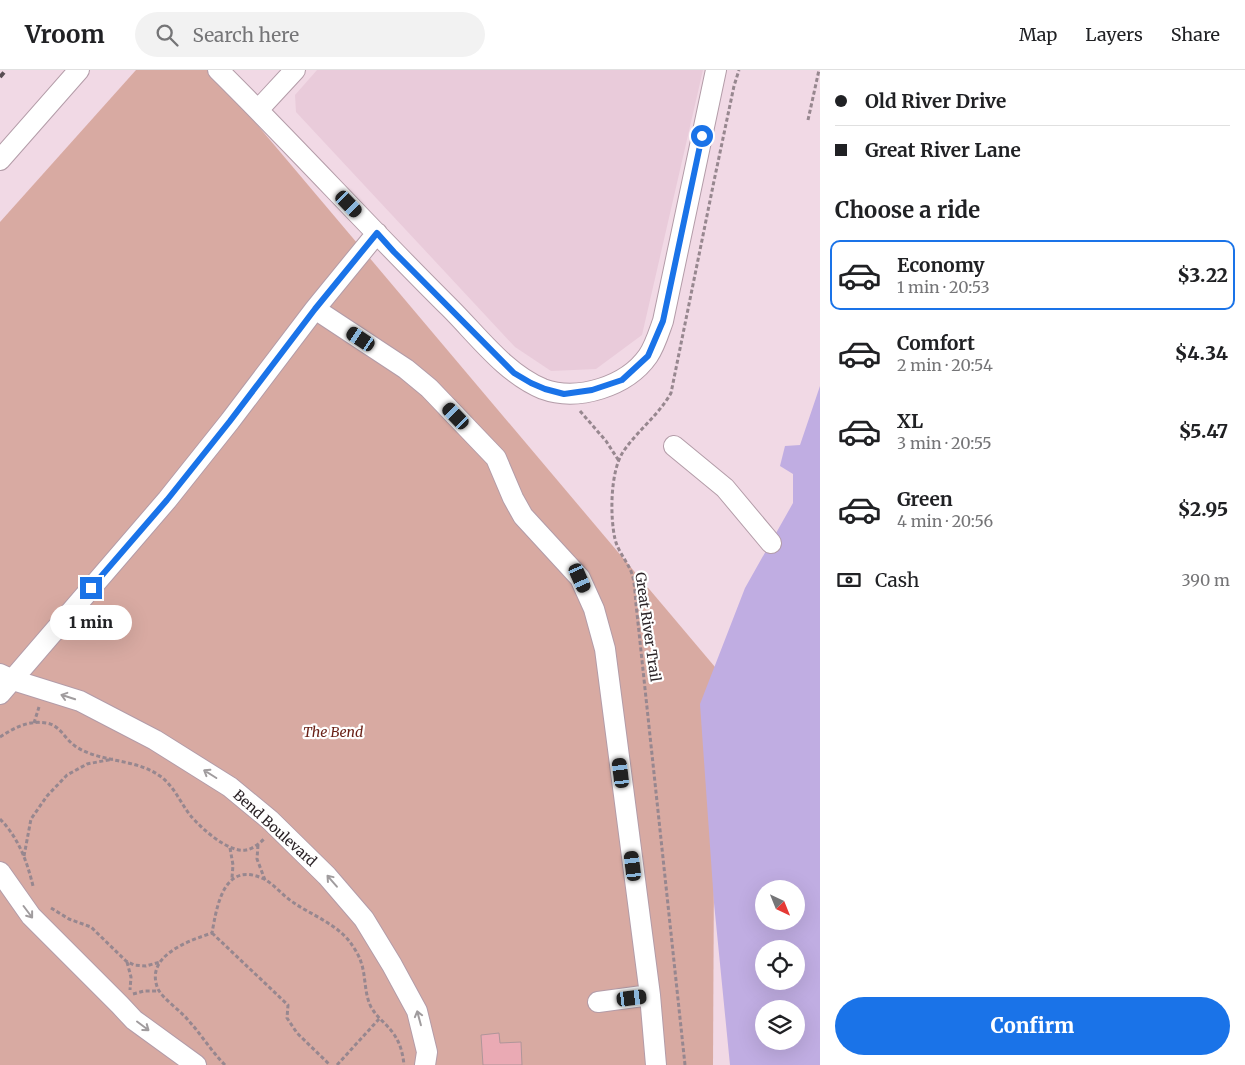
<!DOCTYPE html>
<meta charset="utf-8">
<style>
:root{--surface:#fff;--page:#f2f2f2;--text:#202124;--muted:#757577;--line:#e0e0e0;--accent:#1a73e8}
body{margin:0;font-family:Merriweather,serif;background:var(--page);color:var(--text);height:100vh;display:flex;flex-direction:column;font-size:19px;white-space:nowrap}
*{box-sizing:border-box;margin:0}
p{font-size:16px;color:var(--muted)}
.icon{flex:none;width:28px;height:28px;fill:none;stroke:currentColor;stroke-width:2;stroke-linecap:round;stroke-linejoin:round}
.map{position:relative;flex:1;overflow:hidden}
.details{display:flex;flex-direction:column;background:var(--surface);width:425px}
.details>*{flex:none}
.top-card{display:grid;align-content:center;height:110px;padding:0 15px;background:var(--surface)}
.needle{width:32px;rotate:137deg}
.tools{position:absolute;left:755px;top:810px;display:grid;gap:10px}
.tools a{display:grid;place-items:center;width:50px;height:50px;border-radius:50%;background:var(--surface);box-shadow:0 5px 20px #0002;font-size:25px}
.end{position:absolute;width:22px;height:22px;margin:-11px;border:6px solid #1a73e8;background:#fff;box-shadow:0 0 0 2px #fff}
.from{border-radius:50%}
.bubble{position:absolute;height:35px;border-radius:18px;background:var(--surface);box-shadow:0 5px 20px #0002;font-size:16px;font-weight:800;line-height:35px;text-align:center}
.car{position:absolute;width:15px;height:30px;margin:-15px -8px;border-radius:6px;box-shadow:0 0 4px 1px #0007;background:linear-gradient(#222 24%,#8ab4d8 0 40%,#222 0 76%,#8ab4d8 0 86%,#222 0)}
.top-card b{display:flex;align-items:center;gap:18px;height:48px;font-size:19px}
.top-card b+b{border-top:1px solid var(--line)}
.top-card i{width:12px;height:12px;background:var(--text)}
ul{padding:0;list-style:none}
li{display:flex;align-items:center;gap:15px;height:70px;margin:0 10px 8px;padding:0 5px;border:2px solid transparent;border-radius:10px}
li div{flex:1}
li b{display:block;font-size:19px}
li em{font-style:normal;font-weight:800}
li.active{border-color:var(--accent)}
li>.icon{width:45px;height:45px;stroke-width:1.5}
h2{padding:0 15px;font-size:22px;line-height:60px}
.pay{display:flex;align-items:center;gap:12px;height:55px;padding:0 15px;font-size:19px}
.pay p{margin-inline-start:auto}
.button{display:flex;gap:10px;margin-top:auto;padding:10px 15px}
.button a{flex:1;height:58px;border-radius:30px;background:var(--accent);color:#fff;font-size:20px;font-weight:800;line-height:58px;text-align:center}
header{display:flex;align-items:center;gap:30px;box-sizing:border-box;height:70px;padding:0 25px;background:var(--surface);border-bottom:1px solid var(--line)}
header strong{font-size:24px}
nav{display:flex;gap:28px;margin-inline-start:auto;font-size:18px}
.search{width:350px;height:45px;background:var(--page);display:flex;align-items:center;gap:12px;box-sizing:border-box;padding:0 18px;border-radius:28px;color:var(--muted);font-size:19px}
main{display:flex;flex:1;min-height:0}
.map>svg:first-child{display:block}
</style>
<header>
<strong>Vroom</strong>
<div class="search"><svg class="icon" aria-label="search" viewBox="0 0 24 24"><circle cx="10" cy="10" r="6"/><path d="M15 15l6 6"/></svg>Search here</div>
<nav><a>Map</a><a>Layers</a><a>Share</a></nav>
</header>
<main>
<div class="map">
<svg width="820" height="995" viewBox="0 0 820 995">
<rect width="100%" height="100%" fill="#f1d9e5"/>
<!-- built -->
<path fill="#e9cbda" d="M317,0H703L642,265L596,299L551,301L515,277L296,42L295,25Z"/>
<!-- green -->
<path fill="#d8aaa2" d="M136,0H211L715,597L713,995H0V152Z"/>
<!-- water -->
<path fill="#c0ade2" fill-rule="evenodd" d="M820,316V995H730L714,833L700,634L745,518L793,433V404L780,396L785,376L800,375ZM764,819H796V851H764ZM764,879H796V911H764ZM764,939H796V971H764Z"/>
<!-- building -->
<path fill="#eaaab4" stroke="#af9599" d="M499,963L500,973L521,972L522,995H483L481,965Z"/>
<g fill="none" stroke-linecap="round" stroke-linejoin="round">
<!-- minor casing -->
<g stroke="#b39ca8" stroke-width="22">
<path id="minor" d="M218,0C297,78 371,160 450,238C478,266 506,304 543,319C578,332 627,316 648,286C655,276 659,262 663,251L716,0
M258,40L295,0
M0,90L79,0
M315,239L406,299L429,318L496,388L513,428L523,446L580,508L594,539L605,579L650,925L656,995
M674,376L725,418L771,473
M0,604L13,610L80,631L155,670L230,717L270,750L327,806L364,849L392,895L417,941L427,982L425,995
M0,624L167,430L230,351L315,239L377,163
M0,802L31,846L120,935L134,950L196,995
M598,932L650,925"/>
</g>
<!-- path -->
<path stroke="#97878f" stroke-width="3" stroke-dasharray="4 2.5" stroke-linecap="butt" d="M808,50L819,0
M580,341L606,371L619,391
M34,653L39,637
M0,667C14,658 28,650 46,653C60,655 64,668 75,676C100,693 135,688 160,706C174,716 180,732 190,745C201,758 228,783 246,780C253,779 260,773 265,768
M0,749C18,767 27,791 33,816
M258,775L257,789L265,810
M230,778L233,795L232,808
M24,786L31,749L47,726L67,705L87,694L113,689
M51,838L69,849L91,857L126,891L134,895L146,896L160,892
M212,863L288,935L287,948L297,963L330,995
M127,892L131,907L130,920
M133,924L144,921H159
M225,995C211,981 201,964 188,950C181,941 163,929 158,919C144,886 188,871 212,863C217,835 224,790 264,809C275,815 283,826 294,833C312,845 336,854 350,872C354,878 359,885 361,892C366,906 364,923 371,937C378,949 386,953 393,963C400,972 403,984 404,995
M337,995L379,949
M685,995L636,534C635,525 635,513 632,504C628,492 618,482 615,469C610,447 610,402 623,382C637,361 658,346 671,323L714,111L734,16L739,0"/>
<!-- minor -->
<use href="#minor" stroke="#fff" stroke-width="20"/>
<!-- rail -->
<path stroke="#584c52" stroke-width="4" stroke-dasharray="6 6" stroke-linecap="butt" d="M0,7L6,0"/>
</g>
<!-- one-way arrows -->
<defs><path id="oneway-shaft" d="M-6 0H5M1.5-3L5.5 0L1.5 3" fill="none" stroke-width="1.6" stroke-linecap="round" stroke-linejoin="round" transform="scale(1.25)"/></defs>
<g stroke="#a09c9e">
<use href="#oneway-shaft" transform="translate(68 627) rotate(-162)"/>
<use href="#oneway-shaft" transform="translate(210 704) rotate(-148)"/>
<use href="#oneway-shaft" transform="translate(332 811) rotate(-131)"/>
<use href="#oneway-shaft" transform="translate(28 842) rotate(53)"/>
<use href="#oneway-shaft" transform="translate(419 948) rotate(-105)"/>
<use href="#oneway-shaft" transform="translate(143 956) rotate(37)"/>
</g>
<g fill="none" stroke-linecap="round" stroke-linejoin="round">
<!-- route -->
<path stroke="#1a73e8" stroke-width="6" d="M91,518L167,430L230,351L315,239L377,163L394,182L514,303L531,313L545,319L564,324L592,320L622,310L648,286L663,251L702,66"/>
</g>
<g text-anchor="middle" stroke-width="4.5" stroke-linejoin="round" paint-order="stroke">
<!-- street labels -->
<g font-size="14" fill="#2b2327" stroke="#fff">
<text transform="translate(648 557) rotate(82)" y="5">Great River Trail</text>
<text transform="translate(275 758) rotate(42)" y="5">Bend Boulevard</text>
</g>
<!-- park labels -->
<g font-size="14" font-style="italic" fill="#6a2117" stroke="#fff">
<text x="333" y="667">The Bend</text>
</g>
</g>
</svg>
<div class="tools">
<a><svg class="needle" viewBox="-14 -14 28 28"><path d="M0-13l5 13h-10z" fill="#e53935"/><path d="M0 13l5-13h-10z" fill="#757577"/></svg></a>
<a><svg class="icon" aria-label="locate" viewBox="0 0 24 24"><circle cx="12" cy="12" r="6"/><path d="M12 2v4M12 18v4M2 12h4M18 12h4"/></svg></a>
<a><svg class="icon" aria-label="layers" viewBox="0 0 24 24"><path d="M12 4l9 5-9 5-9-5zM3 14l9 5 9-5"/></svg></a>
</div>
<i class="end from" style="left:702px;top:66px"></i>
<i class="end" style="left:91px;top:518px"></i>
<div class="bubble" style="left:50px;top:535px;width:82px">1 min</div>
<i class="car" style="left:349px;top:134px;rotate:136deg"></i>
<i class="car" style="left:361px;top:269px;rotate:304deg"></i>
<i class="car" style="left:456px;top:346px;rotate:316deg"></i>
<i class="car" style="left:580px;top:508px;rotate:156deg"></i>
<i class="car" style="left:621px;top:703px;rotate:353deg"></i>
<i class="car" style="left:633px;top:796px;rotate:353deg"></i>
<i class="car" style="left:632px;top:928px;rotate:83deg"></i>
</div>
<section class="details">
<div class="top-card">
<b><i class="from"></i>Old River Drive</b>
<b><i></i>Great River Lane</b>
</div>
<h2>Choose a ride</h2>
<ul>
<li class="active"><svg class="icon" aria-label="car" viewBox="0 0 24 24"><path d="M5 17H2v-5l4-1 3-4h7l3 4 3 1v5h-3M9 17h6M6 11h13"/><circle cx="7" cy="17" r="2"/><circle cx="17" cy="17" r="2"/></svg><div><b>Economy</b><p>1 min · 20:53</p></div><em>$3.22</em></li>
<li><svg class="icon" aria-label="car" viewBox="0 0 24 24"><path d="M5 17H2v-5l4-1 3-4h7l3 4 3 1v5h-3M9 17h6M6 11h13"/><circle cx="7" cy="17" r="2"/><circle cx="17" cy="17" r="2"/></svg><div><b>Comfort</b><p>2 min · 20:54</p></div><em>$4.34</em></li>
<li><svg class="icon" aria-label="car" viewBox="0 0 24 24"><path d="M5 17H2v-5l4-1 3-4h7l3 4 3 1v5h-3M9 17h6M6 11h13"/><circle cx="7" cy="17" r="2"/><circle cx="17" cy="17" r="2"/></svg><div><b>XL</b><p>3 min · 20:55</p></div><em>$5.47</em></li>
<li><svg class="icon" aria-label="car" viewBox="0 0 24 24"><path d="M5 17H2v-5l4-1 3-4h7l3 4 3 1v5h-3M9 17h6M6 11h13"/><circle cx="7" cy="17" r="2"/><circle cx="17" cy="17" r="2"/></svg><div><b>Green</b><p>4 min · 20:56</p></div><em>$2.95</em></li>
</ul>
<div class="pay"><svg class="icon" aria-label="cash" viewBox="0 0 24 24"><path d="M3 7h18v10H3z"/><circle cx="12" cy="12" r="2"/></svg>Cash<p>390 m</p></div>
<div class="button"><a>Confirm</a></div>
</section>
</main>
